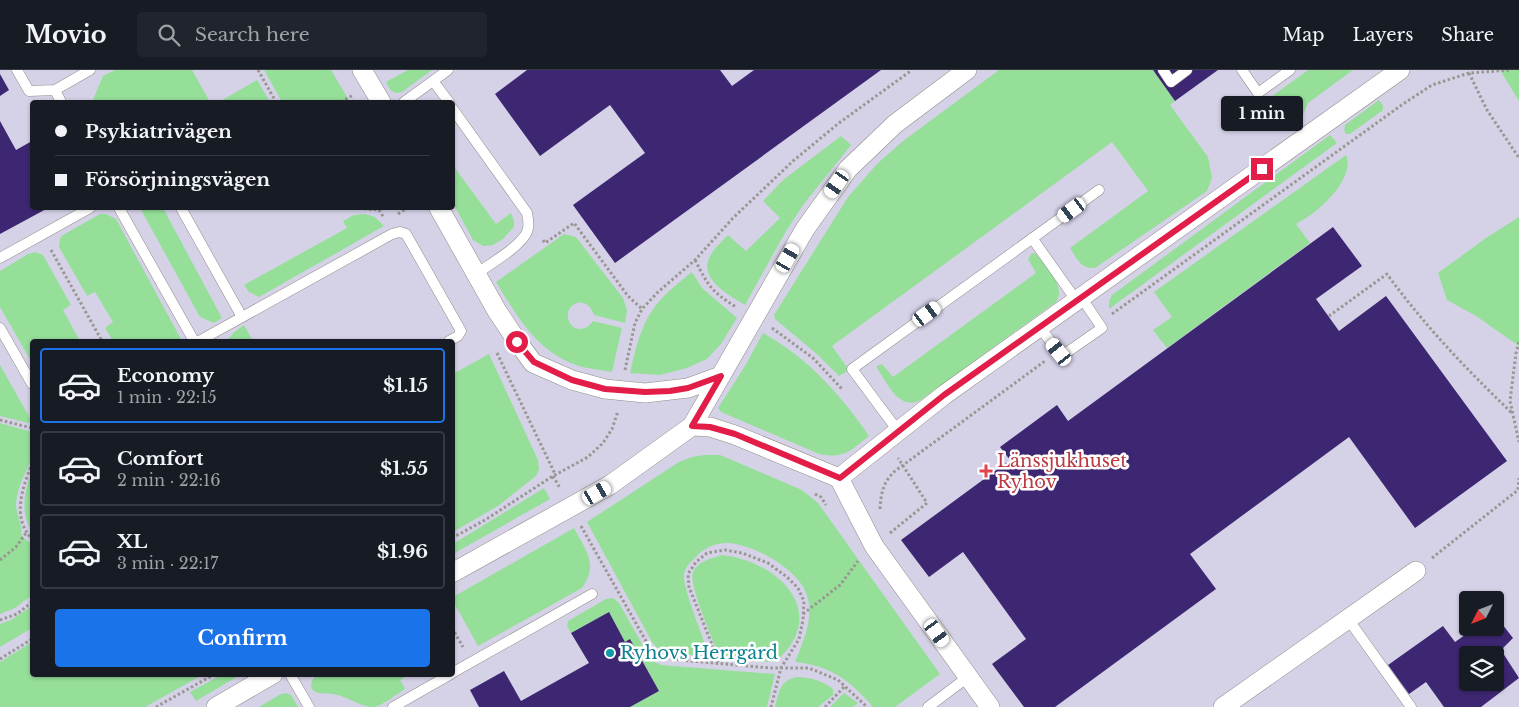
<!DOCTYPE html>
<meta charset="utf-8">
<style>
:root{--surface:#171b24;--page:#20242c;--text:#f1f3f6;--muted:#9ea1a6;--line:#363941;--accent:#1a73e8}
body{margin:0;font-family:"Libre Baskerville",serif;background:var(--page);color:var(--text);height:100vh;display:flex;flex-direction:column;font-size:19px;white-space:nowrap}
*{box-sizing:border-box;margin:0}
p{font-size:16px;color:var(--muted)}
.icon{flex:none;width:28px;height:28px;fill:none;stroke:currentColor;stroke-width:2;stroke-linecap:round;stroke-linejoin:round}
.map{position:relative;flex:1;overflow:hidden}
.panel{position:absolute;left:30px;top:269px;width:425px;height:338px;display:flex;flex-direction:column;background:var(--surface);border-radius:5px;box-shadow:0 1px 4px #0004}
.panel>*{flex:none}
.guide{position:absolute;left:30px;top:30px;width:425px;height:110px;border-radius:5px;box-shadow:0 1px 4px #0004;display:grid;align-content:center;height:110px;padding:0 25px;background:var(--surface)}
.needle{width:32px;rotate:228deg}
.fabs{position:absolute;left:1459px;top:521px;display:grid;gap:10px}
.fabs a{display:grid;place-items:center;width:45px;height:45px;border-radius:5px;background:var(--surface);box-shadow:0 1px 4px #0004;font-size:25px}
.end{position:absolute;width:22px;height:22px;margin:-11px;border:6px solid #e11d48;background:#fff;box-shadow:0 0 0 2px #fff}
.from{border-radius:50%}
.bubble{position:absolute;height:35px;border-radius:5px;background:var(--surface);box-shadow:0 1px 4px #0004;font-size:16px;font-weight:800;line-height:35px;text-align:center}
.car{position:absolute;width:15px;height:30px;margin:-15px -8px;border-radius:6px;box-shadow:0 0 4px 1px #0007;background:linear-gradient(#fff 24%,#345 0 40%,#fff 0 76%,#345 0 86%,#fff 0)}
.guide b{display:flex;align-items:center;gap:18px;height:48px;font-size:19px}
.guide b+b{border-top:1px solid var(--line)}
.guide i{width:12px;height:12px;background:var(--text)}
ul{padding:9px 0 0;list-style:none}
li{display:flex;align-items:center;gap:15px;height:75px;margin:0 10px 8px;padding:0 15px;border:2px solid var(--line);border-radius:5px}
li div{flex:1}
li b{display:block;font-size:19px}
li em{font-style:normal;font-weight:800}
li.on{border-color:var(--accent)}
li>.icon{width:45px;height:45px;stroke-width:1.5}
.cta{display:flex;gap:10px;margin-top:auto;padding:10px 25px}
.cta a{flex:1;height:58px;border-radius:5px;background:var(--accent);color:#fff;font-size:20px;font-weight:800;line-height:58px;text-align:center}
header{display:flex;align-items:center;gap:30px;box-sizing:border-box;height:70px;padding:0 25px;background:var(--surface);border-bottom:1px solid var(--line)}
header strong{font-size:24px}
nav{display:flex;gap:28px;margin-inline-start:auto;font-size:18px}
.search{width:350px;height:45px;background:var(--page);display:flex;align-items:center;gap:12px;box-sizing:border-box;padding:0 18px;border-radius:5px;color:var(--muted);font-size:19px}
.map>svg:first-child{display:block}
</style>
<header>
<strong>Movio</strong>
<div class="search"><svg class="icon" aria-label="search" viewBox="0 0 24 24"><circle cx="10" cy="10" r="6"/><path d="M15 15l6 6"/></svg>Search here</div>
<nav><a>Map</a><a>Layers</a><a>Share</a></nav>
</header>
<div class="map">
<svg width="1519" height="637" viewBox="0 0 1519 637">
<rect width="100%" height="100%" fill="#e5ded8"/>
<!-- medical -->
<path fill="#d5d2e8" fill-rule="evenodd" d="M0,0H1519V637H0ZM32,32H452V138H32ZM32,271H452V604H32ZM1468,530H1495V558H1468ZM1468,585H1495V612H1468Z"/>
<!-- green -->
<path fill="#95df99" d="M115,0H192L210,32H92L103,6Z
M264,0H331L350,32H282Z
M408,0H432L402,22L397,23L391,21L386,12Z
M999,0H1153L1175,31L1170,35L1208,87L1212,108L1207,121L1095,198C1081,199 1077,189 1070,178L1148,121L1112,72L832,276L849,300L839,306L818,285L775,249L774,245L848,127L878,93L903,71Z
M1308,0H1353L1308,33L1302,47L1293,56L1280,60L1260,53L1263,33Z
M1500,0H1519V31Z
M257,10L270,32H219Z
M1379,30L1383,36V40L1350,64H1346L1344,60L1345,55Z
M1330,65L1337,73L1109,239V231L1112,225Z
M841,66L851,75L803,135L785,163L745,235C727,224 695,207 712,183C716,176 723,171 728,165L746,181L780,148L763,131L783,110Z
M1346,85C1354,105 1330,129 1316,141C1310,146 1302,150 1296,154L1310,173L1167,278L1153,260L1172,247L1154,222Z
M452,94L496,154L511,143L514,151V157L503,169L493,175L483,176L473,170L453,133Z
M140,138H163L222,248L214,253L200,247Z
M100,144H106L116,149L182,271H113L105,258L113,252L95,222L87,226L59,177L60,168L63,165Z
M365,144L375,147L384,156L259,227L249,222L244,215L347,158L343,151L354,145Z
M1519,147V276L1476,246L1447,230L1438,203L1486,168Z
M564,164L576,167L623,228L627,240L625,253L594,245C586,221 560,236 570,253C572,256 575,259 579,259C585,259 590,256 593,251L622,258L612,302C602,300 591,299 582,297C538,284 518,248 496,212Z
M35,182L43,185L71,235L63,240L80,271H32V293L0,237V201L28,184Z
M1032,183L1036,184C1045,196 1067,217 1056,232L922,329C900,343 887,313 877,298V296L882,294L893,307L1036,203L1028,189Z
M692,202L702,218L737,248L721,274L707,289L687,298L660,305L630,303C642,250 649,235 692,202Z
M244,255L253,271H227L233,263Z
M763,263C807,287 841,325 869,366C850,381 844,389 819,384L721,342L718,338L745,296Z
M489,284L538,390L539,399L536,406L498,436L453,462V304Z
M0,295L30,348L31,352L28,353L0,346Z
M0,353L32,362C32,369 34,379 32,386C27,402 17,416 16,434C16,444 23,455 21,464L27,471L32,474V525L15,538L0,544Z
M704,385H720L767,405L802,420L818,433L940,604L895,637H873C850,610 831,596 795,592C803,572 813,551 808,529C803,501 754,474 727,473C714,473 702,479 694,489C689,493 685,498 684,505C683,517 699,557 704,571L703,580L698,584L692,585L663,584L652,572L587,452L679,392L692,387Z
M32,402V461C20,445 24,419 32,402Z
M544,418L550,429L453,484V474Z
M574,458C586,481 599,494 582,518L478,576L453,531V527Z
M722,485C779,491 832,544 775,592L721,590C715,573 688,516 693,502C698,491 712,488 722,485Z
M613,528L619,533L651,590L661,595L775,604L767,637H630L659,621L630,569L625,572L609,542L571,563L567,556L568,551L606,529Z
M32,536V558L0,577V554L11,550Z
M32,572V604H204L145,637H0V592Z
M223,604H242L196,631L190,622Z
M319,604H411L400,610L405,619C397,624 383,635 375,637C361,637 351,629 338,625C331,623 326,624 319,623C306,621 311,608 319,604Z
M797,607C810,607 823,611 833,619V625L818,637H775C779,622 780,610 797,607Z
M286,623L291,625L298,637H259L281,624Z
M844,623L858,633L853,637H830Z"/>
<!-- building -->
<path fill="#3d2772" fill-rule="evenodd" d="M527,0H720L732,16L754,0H881L615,193L573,135L645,83L610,35L540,86L495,24Z
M1153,0H1218L1175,31Z
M0,4L9,20L0,26Z
M0,51L16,80L32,71V138H48L0,164Z
M1333,157L1362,196L1316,229L1339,261L1386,226L1507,391L1415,458L1349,367L1190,484L1216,519L1055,637H1024L992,594L1026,569L963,482L929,507L901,470L1010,390L1000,377L1057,335L1068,351Z
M609,542L625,572L630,569L659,621L630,637H479L470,620L504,601L521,631L589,593L571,563Z
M1495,545L1513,568L1501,580L1519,608L1481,637H1444L1426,612L1409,624L1388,595L1443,556L1455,572L1475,558H1495ZM1468,585H1495V612H1468Z"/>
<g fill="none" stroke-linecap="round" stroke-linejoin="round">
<!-- lane casing -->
<g stroke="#918b86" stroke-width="11">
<path id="lane" d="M17,0L29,21L55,20
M1163,0L1171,12L1187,0
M1242,0L1258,23L1290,0
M433,11L449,32
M61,32L55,20L90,0
M404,32L448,0
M452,38L527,143C528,150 530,155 527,162C520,177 490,194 476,204
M119,138L194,271
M181,138L242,247
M1032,168L1076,230
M0,188L90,138
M1039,257L1061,284L1066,283L1102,258L1081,227
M0,258L32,314
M199,271L392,164L400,162L406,164L461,261L458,266L449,271
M898,361L852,299L1099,120
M1348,549L1411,637
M452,603L592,524
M290,604L309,637
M393,637L451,604
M928,637L968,607"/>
</g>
<!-- street casing -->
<g stroke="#918b86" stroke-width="20">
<path id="street" d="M362,0L381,32
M439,138L497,241L517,271L533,293L572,310L605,319L645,323L688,318L721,306
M692,356L710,357L735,365L839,408L944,325L1400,0
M839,408L874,476L990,637
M452,503L610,415L692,356L805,159L848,99L895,54L967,0
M216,637L273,604
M1223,637L1416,501"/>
</g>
<!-- path -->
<path stroke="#9b9691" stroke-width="3" stroke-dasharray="2.5 2.5" stroke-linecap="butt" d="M258,0L276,32
M1469,3L1487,40L1519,88
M341,32L353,25
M354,138L379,140L384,148
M398,144L407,138
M543,170L545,173L574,153L628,226L642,239
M51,180L102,271
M695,190C709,217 711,221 736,237
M1112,244L1403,34L1432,15L1469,3L1511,0
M1329,246L1387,204C1424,255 1467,300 1512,343
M772,258L813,288L842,319
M1519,272L1516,283L1510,331L1519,372
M497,283L555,404
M625,300L635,253L642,239L658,222L695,190L733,148L793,91L839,53L912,0
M0,350L32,358
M32,393C23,417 11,447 32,469
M553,406L560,418
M815,424L821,427L826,435
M880,439C881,423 883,412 895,401L1045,291
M581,456L651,580L657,586L680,590L770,598H809L838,610L867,637
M890,463L927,433L898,388
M452,468L485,450L553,406L588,387L603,373L612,359L618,341
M1432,488L1518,420L1519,408
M0,490L16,477L26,463
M803,544L840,515L858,491
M0,550L17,544L32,532
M452,558L463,577
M0,589L32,569
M719,592L689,517L688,504L696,492L707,483L725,480L742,483L768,493L787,507L798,518L804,531L803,550L799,569L781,598L771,637
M156,637L215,604
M825,637L845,616"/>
<!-- lane -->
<use href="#lane" stroke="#fff" stroke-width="10"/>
<!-- street -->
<use href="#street" stroke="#fff" stroke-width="19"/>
</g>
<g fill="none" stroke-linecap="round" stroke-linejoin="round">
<!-- route -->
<path stroke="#e11d48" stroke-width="6" d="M517,272L534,292L572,310L605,319L645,322L670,321L688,318L721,306L692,356L710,357L735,364L840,408L944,325L1262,99"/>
</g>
<!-- markers -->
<path fill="#e0444e" stroke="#fff" stroke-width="2" d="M983.5 393.5h5v5h5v5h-5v5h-5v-5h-5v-5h5z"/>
<circle fill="#0f9aa8" stroke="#fff" stroke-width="2" cx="610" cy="583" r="5"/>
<g text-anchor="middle" stroke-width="5" stroke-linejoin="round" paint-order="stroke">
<!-- health labels -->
<g font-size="18" fill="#be3a42" stroke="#fff" text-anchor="start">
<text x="997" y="397">Länssjukhuset<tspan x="997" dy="21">Ryhov</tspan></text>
</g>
<!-- culture labels -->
<g font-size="18" fill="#0d838f" stroke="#fff" text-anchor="start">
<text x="620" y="589">Ryhovs Herrgård</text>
</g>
</g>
</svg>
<div class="fabs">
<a><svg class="needle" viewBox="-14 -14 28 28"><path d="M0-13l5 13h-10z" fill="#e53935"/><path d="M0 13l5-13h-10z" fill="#9ea1a6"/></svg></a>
<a><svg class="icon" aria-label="layers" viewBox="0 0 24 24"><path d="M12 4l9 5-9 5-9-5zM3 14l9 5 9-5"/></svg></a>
</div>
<i class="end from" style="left:517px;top:272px"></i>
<i class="end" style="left:1262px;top:99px"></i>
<div class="bubble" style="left:1221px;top:26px;width:82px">1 min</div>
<i class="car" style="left:837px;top:114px;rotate:215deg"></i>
<i class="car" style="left:1072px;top:140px;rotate:234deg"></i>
<i class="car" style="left:788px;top:188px;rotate:30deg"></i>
<i class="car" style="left:927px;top:244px;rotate:54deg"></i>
<i class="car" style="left:1059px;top:282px;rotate:321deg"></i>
<i class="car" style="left:597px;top:423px;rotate:60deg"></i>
<i class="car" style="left:937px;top:563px;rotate:144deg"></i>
<div class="guide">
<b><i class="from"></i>Psykiatrivägen</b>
<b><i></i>Försörjningsvägen</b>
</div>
<section class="panel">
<ul>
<li class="on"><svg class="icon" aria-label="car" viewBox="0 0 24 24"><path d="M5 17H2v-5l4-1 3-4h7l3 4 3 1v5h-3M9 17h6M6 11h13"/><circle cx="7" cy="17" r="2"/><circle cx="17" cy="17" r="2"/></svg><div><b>Economy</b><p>1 min · 22:15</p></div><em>$1.15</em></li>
<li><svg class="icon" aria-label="car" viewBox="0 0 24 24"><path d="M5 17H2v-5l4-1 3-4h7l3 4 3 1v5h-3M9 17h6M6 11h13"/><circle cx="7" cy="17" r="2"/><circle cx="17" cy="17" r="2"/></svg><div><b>Comfort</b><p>2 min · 22:16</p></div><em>$1.55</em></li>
<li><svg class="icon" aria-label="car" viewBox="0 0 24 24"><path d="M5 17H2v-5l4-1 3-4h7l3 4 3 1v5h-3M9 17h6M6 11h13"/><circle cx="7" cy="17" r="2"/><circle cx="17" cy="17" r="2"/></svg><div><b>XL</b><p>3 min · 22:17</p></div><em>$1.96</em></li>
</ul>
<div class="cta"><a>Confirm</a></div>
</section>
</div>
